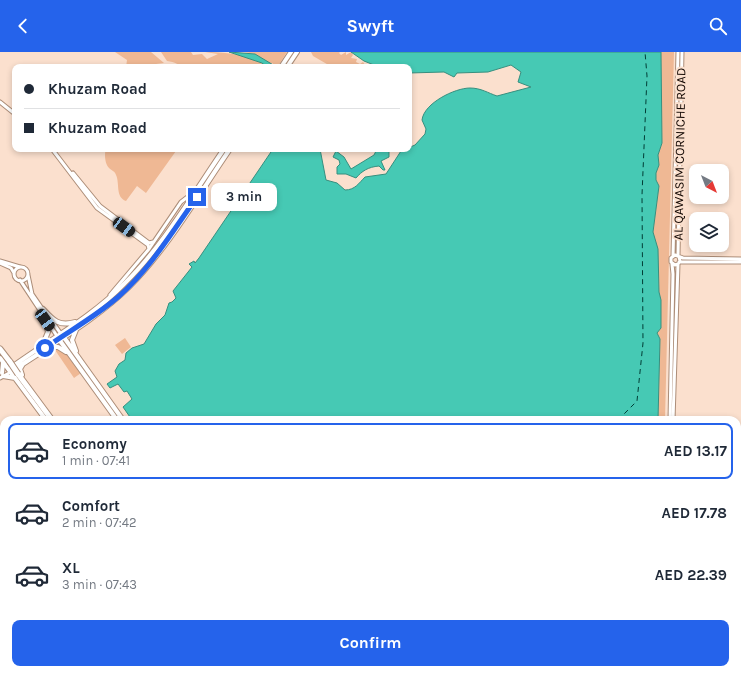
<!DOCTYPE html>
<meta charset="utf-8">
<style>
:root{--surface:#fff;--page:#f2f2f3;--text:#1f2937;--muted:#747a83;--line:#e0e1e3;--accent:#2563eb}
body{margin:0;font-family:Karla,sans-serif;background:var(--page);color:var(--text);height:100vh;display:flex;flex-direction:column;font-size:15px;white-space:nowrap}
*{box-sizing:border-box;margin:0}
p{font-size:13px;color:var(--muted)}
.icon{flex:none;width:22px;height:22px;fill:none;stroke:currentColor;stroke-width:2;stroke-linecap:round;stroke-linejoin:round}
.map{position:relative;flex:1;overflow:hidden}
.sheet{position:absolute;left:0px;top:364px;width:741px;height:258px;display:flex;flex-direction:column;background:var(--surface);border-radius:12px 12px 0 0;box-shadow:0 2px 6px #0003}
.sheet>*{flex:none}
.banner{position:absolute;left:12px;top:12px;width:400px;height:88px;border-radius:8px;box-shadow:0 2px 6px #0003;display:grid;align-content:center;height:88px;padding:0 12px;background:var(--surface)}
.needle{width:26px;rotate:138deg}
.controls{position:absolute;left:689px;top:112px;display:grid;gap:8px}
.controls a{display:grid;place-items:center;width:40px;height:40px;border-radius:8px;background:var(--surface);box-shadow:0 2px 6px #0003;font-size:20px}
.end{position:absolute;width:18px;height:18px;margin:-9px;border:5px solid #2563eb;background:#fff;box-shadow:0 0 0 2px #fff}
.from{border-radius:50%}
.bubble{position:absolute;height:28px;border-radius:8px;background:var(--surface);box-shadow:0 2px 6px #0003;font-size:13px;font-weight:700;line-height:28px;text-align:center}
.car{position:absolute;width:12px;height:24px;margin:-12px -6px;border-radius:5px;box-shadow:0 0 3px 1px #0007;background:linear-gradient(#222 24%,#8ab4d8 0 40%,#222 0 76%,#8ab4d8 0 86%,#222 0)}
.banner b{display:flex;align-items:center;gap:14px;height:38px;font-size:15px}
.banner b+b{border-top:1px solid var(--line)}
.banner i{width:10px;height:10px;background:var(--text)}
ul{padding:7px 0 0;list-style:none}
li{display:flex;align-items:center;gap:12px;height:56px;margin:0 8px 6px;padding:0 4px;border:2px solid transparent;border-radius:8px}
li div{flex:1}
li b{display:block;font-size:15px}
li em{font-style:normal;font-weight:700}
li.on{border-color:var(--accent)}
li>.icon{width:36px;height:36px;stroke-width:1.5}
.primary-button{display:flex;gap:8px;margin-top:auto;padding:8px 12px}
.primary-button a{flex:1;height:46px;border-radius:8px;background:var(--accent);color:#fff;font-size:16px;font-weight:700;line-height:46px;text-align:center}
header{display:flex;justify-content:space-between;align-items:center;height:52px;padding:0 12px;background:var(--accent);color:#fff;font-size:18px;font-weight:700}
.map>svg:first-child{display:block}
</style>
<header><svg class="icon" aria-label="back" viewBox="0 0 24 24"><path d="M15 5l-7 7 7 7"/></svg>Swyft<svg class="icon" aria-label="search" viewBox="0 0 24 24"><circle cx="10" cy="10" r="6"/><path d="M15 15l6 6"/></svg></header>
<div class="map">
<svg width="741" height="622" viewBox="0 0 741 622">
<rect width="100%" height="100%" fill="#fbe0ce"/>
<!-- green -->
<path fill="#efb894" d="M115,0H151L164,11L148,13V15H126L127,8Z
M161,0H191L193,3L202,2L207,7L218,2L205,0C222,0 253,2 267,15H186C179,13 175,10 167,9Z
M244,0H287L278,14H275L272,11L270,12L255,2Z
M308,0H340L339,1L341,3L346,0V3L351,0L353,3L351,6L357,7L356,10L360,12L363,10L365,13L368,12L371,15H332L313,4L311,0Z
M661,0H674L665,368H658L660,287L657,281L661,276V248L659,240L658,207L653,180L659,134L656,128V121L659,113L658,103L662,91Z
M106,97H180L176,99L146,141L137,134L126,149C115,145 120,131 116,123C115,119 112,119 109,116C105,112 104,102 106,97Z
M125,286L131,295L122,302L115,293Z
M58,296L65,300L81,321L74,326L55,298Z"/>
<!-- water -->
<path fill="#46c9b4" stroke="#378f7f" d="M229,0L255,2L275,14L267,15L262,11Z
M351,0H661L662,91L658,103L659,113L656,121V128L659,134L653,180L658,197L659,240L661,248V276L657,281L660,287L658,368H132L123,355L132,347L127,339L124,340L118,332L110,336L107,332L117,325L115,319L119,312L125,308L126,301L132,296L144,292L156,272L165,263L169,251L172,250L176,246L173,239L192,215L189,212L194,209L195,211L199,206L273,97H320L326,128L337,131L345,138C355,138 359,131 365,125L386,122L401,99L415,93L425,82L426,77L422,68C424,51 455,36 470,36C481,36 488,41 497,44L531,35L518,30L521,20L511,13L488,20L457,21L454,25L444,20L409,21V15H379L364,9Z
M377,97H389V105L381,109L385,118H383L379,114C368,115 362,119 356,126L346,122H337V115L340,112L339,108L333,105L336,99L344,105L351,117L374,103Z
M737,483L741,485V543H737Z
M416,618H626L621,622H408Z"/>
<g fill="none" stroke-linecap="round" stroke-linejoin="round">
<!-- ferry -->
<path stroke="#003d35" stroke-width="1" stroke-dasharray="5 4" stroke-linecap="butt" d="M618,368L637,349L643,291L642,143L647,24L645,0"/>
<!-- secondary casing -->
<g stroke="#ac8d78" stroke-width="5">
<path id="secondary" d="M0,50L15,62
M52,97L97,156L148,193L149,197
M73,121L100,154L149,191L153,190
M673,204L678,0
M678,204L682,0
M679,205L680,209L678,212L675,213L671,210V206L675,203L683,206L741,207
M0,209L20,215
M679,210H741
M0,211L11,216L14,221
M14 222a7 7 0 1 1 14 0a7 7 0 1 1-14 0Z
M28,223L32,242L43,258
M20,228L57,284
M110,243L149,197L181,150L194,140
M49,265L61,282
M0,326L11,320
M670,368L673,222L672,212
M673,368L678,212
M737,476L741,478
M737,480L741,482
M325,618L327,622
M329,618L331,622
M224,622L226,618"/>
</g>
<!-- primary casing -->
<g stroke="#ac8d78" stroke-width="6">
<path id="primary" d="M281,15L291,0
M287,15L297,0
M43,257C53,268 59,275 75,270
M76,278L72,288L76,299
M63,284L123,368
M58,286L117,368
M43,292L48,280L45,268
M49,295H58L66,300
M0,306L46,368
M9,317C47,289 91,266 124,232C163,194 193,142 224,97
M11,320C49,294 97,267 129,235C168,196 199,142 230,97
M2,321L3,311
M22,323L20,317L23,312
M3,324L15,326
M737,414L741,410
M737,419L741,415
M228,618L230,622
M273,618L275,622
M278,618L279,622
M237,622L245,618"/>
</g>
<!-- highway casing -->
<g stroke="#ac8d78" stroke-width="7">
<path id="highway" d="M0,297L10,310
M18,322L52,368"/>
</g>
<!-- secondary -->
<use href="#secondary" stroke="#fff" stroke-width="3"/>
<!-- primary -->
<use href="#primary" stroke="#fff" stroke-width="4"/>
<!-- highway -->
<use href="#highway" stroke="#fff" stroke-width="5"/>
<!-- highway-bridge casing -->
<g stroke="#ac8d78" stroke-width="7" stroke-linecap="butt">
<path id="highway-bridge" d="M10,310L18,322
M231,618L233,622"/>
</g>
<!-- highway-bridge -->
<use href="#highway-bridge" stroke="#fff" stroke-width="5"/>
</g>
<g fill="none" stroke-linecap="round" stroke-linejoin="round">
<!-- route -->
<path stroke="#2563eb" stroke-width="5" d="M45,296C69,279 95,265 118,245C150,217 172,180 197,145"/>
</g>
<g text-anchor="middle" stroke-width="4" stroke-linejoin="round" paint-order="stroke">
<!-- street labels -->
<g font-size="13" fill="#140904" stroke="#fbe0ce">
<text transform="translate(679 102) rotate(-89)" y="5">AL QAWASIM CORNICHE ROAD</text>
</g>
</g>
</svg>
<div class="controls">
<a><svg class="needle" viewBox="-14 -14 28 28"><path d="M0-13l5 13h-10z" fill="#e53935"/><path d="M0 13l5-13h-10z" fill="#747a83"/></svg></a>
<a><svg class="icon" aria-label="layers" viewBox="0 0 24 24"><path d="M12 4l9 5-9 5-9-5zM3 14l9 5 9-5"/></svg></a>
</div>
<i class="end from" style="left:45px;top:296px"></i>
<i class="end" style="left:197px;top:145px"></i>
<div class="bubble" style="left:211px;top:131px;width:66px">3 min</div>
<i class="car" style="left:124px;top:175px;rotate:126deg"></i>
<i class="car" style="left:45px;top:268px;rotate:144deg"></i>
<div class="banner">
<b><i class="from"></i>Khuzam Road</b>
<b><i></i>Khuzam Road</b>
</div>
<section class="sheet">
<ul>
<li class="on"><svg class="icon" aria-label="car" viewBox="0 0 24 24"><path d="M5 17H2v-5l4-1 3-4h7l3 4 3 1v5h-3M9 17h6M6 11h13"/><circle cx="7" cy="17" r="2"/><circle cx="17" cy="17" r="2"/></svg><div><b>Economy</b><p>1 min · 07:41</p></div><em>AED 13.17</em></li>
<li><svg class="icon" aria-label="car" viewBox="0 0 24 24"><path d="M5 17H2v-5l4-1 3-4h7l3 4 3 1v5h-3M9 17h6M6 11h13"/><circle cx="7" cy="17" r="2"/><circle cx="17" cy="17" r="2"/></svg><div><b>Comfort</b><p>2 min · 07:42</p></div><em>AED 17.78</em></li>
<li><svg class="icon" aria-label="car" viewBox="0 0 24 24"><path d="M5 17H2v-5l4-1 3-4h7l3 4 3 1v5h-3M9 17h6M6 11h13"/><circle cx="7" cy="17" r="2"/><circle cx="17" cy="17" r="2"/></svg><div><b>XL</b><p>3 min · 07:43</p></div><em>AED 22.39</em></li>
</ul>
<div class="primary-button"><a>Confirm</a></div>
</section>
</div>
